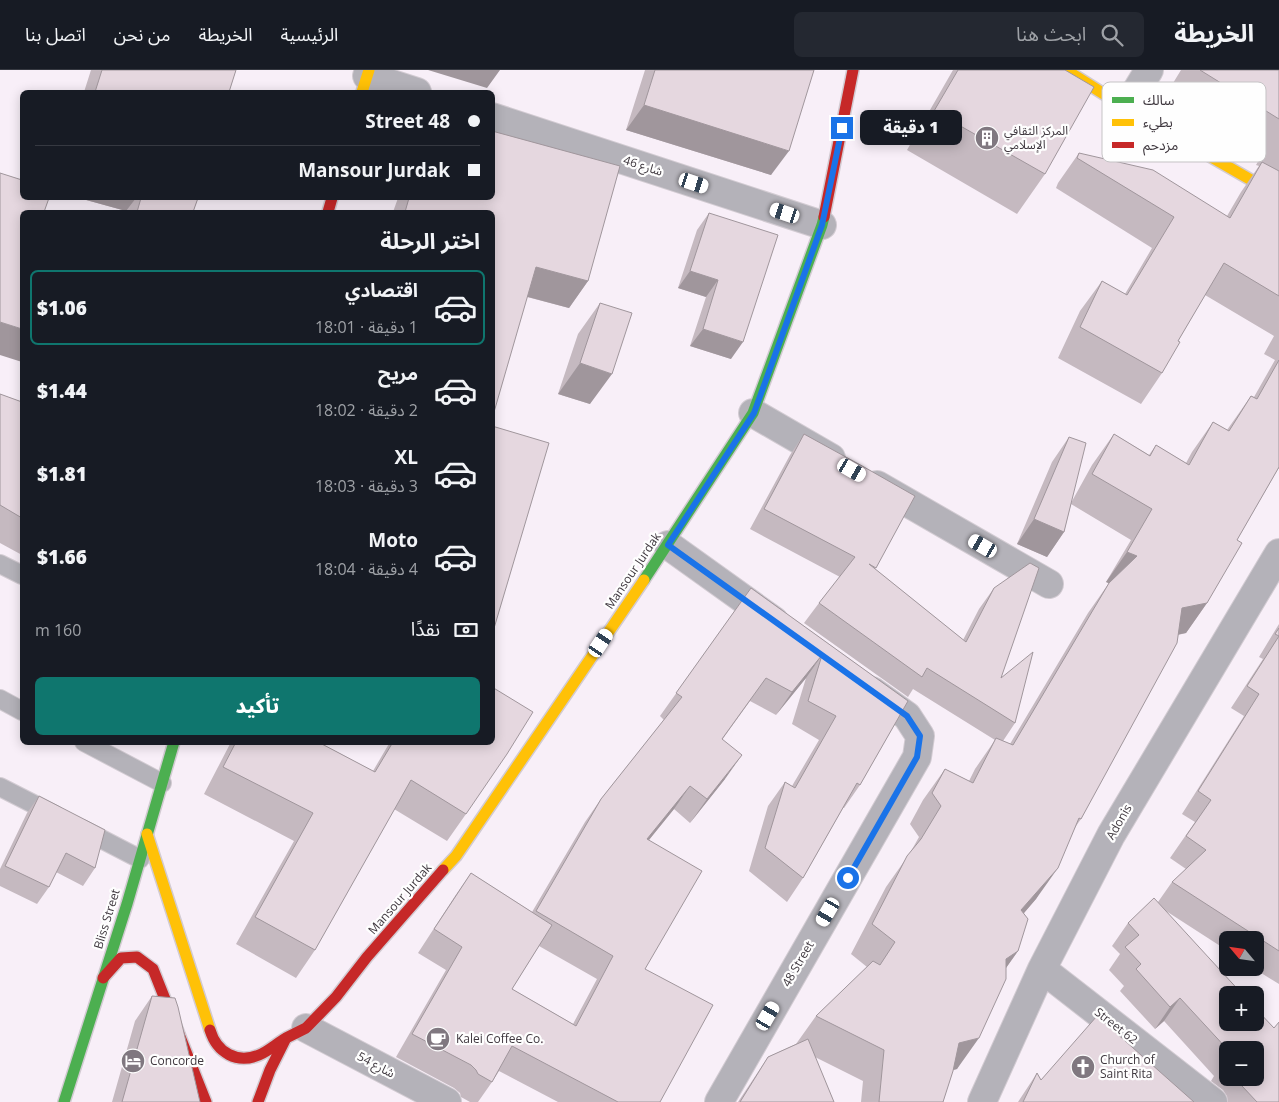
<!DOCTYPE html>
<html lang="ar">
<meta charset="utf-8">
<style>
:root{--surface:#171b24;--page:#242831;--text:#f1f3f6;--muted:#9ea1a6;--line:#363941;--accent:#0f766e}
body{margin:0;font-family:"Open Sans","Noto Sans Arabic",sans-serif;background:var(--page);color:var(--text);direction:rtl;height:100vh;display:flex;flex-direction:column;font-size:19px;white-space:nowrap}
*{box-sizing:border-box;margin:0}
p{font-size:16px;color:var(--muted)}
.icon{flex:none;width:28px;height:28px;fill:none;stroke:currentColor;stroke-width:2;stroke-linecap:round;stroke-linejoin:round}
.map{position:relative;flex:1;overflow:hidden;direction:ltr}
.side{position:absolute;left:20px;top:140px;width:475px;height:535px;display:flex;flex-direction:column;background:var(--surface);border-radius:8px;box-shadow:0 2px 12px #0003;direction:rtl}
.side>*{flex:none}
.hud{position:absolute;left:20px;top:20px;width:475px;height:110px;border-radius:8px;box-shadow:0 2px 12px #0003;direction:rtl;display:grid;align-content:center;height:110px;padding:0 15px;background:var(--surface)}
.needle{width:32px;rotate:299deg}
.buttons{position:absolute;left:1219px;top:861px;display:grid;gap:10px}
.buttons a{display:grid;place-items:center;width:45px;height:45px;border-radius:8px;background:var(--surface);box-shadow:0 2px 12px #0003;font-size:25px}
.end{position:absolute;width:22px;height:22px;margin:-11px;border:6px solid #1a73e8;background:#fff;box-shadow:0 0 0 2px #fff}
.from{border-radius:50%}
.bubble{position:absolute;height:35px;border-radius:8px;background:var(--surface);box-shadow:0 2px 12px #0003;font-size:16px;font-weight:800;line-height:35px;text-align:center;direction:rtl}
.car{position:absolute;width:15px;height:30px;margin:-15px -8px;border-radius:6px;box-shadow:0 0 4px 1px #0007;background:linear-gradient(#fff 24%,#345 0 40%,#fff 0 76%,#345 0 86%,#fff 0)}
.hud b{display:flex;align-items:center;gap:18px;height:48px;font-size:19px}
.hud b+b{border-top:1px solid var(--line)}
.hud i{width:12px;height:12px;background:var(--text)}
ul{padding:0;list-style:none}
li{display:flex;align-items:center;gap:15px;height:75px;margin:0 10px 8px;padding:0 5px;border:2px solid transparent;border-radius:8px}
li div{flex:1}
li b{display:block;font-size:19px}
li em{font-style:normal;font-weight:800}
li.active{border-color:var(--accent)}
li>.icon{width:45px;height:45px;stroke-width:1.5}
h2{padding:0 15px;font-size:22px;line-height:60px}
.pay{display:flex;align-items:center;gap:12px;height:55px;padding:0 15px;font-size:19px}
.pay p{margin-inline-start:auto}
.button{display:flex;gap:10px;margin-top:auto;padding:10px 15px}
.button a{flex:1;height:58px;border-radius:8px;background:var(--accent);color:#fff;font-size:20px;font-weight:800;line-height:58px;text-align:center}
header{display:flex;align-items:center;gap:30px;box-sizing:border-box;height:70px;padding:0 25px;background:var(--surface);border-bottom:1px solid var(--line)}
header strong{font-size:24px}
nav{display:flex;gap:28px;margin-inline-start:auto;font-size:18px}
.search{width:350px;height:45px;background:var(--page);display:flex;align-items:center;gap:12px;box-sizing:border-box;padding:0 18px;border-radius:8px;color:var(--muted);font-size:19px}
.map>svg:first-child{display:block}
</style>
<header>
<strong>الخريطة</strong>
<div class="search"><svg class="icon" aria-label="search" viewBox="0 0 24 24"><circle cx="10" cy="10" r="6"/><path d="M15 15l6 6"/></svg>ابحث هنا</div>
<nav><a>الرئيسية</a><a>الخريطة</a><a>من نحن</a><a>اتصل بنا</a></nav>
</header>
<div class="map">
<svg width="1279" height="1032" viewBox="0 0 1279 1032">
<rect width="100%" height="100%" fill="#f8eff8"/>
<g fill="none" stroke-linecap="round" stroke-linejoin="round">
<!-- lane casing -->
<g stroke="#d2cbd2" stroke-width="20">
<path id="lane" d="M0,494L22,505
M0,629L22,641
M84,672L162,713
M0,717L55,745
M82,759L140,789"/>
</g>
<!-- street casing -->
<g stroke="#d2cbd2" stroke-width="30">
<path id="street" d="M367,6L417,22
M1126,38L1149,0
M492,47L822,155
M753,343L831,388
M877,415L1049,514
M668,475L774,551
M1042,899L1213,1032
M306,958L447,1032
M719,1032L917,687L920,666L907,646L872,621
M982,1032L1042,899L1111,765L1279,483"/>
</g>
<!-- fast casing -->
<g stroke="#d2cbd2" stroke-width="14">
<path id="fast" d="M644,510L753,343L822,155L824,147
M64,1032L127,834L174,672"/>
</g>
<!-- slow casing -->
<g stroke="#d2cbd2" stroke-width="14">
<path id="slow" d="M1066,0L1126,38L1279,126
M362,22L369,0
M147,764L210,960
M443,800L456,786L644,510"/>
</g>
<!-- jam casing -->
<g stroke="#d2cbd2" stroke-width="14">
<path id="jam" d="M328,142L332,128
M824,147L853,0
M103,908L121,888L137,887L153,899L206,1032
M210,960C217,983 237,994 259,985C269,981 277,973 286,968
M258,1032L270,1000L286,968L306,958L336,927L367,887L443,800"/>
</g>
<!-- lane -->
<use href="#lane" stroke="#b4b2b9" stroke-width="18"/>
<!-- street -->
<use href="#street" stroke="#b4b2b9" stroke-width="28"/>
<!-- fast -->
<use href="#fast" stroke="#4caf50" stroke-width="11"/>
<!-- slow -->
<use href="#slow" stroke="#ffc107" stroke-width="11"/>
<!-- jam -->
<use href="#jam" stroke="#c62828" stroke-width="11"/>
</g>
<!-- wall -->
<path fill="#c5b9c0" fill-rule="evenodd" d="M91,0H236L229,22H84Z
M645,0H814L771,105L626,60Z
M953,0H1065L1045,104L1017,144L907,80Z
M1181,0H1279V399H1278L1237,470L1207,533L1186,563L1178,565L1081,749L1076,756L1036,829L1024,843L1018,881L1006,898L957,999L953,1000L943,1032H861L863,1011L815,987L834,1032H738L768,987L796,974L816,946L867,897L851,884L886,817L910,783L919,767L910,754L923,730L945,699L969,711L975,699L995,670L913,619L908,627L804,553L819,533L840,507L750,459L790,385L804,364L915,426L875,499L963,570L979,539L994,518L1001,608L1015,653L1003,671L1010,674L1088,543L1109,513L1106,512L1131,470L1071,434L1064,462L1047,487L1017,474L1052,392L1069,367L1071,433L1092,395L1114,364L1149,385L1156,375L1186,393L1192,382L1213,352L1227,360L1251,326L1254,327L1275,290L1264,284L1274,266L1205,225L1178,271L1162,303L1141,334L1058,288L1080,241L1102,211L1125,224L1152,178L1056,118L1058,113L1079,83L1227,146L1241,122L1259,96L1256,95L1263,83L1167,23Z
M79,128H198L193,142H126V141Z
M398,128H492L588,211L569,238L527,227L492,142H393Z
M709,143L731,289L690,276L706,227L678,218L697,160Z
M600,233L590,334L558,324L578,264Z
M0,324L22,332V485L0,473Z
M751,518L908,631L860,715L844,738H843L803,808L787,832L749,801L768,736L785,712L792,716L819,670L792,654L806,608L776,645L750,631L722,670L725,709L690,753L674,739L649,770L645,899L660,1032H558L499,1001L492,1012L478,1032H470L461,1027L460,1023L454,1018L396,987L446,900L418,883L455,826L471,803L532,842L585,752L601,729L664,650L660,646ZM539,876L597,909L573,954L512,919Z
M1279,554V914L1253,898H1255V870H1228V881L1166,841L1279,1032H1228L1227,1026L1223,1020L1211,1011L1214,1006L1164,951L1155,959L1120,921L1124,916L1109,900L1120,884L1112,876L1128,853L1158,832L1172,812L1186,799L1170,788L1195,752L1182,744L1244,646L1231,638L1263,589L1259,587ZM1228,980L1255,1008H1228Z
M231,672H320V673L373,701L390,672H492L466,744L447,771L394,739L315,880L296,908L236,874L294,771L204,724Z
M39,726L95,798L83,816L56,802L49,817L37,834L0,816V799L27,743Z
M152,926L200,1032H112L135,951Z
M1037,1003L1041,1010L1194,1032H1018Z"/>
<!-- shaded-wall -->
<path fill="#a0969c" d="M428,0H500L487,18Z
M644,35L789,81L771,105L626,60Z
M79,128H136L126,141Z
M536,197L588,211L569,238L517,224Z
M690,201L718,210L706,227L678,218Z
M0,252L22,259V292L0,285Z
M703,259L743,272L731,289L690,276Z
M580,293L612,304L590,334L558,324Z
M1034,449L1064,462L1047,487L1017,474Z
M1127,482L1137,486L1115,516L1106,512Z
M1207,533L1186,563L1160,568L1182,538Z
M822,585L806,608L776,645L792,622Z
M742,685L725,709L690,753L707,729Z
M690,716L674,739L631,792L647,769Z
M1058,798L1036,829L1000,871L1021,840Z
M1018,881L996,912L1006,889Z
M1180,928L1164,951L1155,959L1170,937Z
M979,968L957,999L938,1004L959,973Z"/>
<!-- building -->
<path fill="#e5d7df" stroke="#a0969c" d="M102,0H236L229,22H95Z
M655,0H814L789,81L644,35Z
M958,0H1065L1094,17L1045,104L934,41Z
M1200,0H1279V49Z
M492,61L620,96L588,211L536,197L492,349V142H405L409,128H492Z
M1079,83L1153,100L1230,148L1262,92L1279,101V226L1224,193L1178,271L1180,272L1162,303L1080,257L1102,211L1127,225L1174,147L1077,88Z
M0,103L22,110V128H49L44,142H22V259L0,252Z
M141,128H198L193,142H137Z
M709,143L778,165L743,272L703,259L718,210L690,201Z
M600,233L632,243L612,304L580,293Z
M1279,290V397L1237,470L1242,473L1207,533L1182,538L1177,573L1081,749L1079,748L1058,798L1021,840L1028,849L1018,881L1006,889V909L979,968L959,973L953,1001L943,1032H879L884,980L816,946L873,891L880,895L895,872L872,854L907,786L921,769L941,736L932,723L945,699L973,713L996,668L1013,675L1109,513L1137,486L1127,482L1152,439L1092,404L1114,364L1150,386L1156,375L1189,395L1213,352L1229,361L1251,326L1257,329Z
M0,324L22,332V448L0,435Z
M492,356L549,373L492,565Z
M804,364L864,397L915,426L876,498L869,494L966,572L994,518L1030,493L1039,498L1001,608L1033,582L1015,653L927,598L922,607L819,533L855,487L764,439Z
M1069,367L1086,373L1064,462L1034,449Z
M751,518L908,631L860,715L857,713L803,808L765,778L785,712L795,718L836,646L808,631L822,585L792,622L766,608L722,669L742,685L707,729L690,716L647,769L702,801L645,899L713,935L660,1032H618L512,976L492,1012L478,1004L476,1000L471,995L412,964L462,877L434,859L471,803L552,855L512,919L576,956L613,886L536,841L601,729L682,627L676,623Z
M1279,558V881L1172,812L1206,780L1186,766L1211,730L1198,721L1259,624L1247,616L1279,566L1275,564Z
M492,617L533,642L507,684L466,744L411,710L315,880L255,847L313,743L223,697L236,672H320V673L375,702L393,672H492Z
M39,726L105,760L95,798L66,783L49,817L5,796Z
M1154,828L1243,925H1228V952H1255V938L1274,958L1279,952V1032H1257L1242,1016L1244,1011V1008H1255V980H1228L1180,928L1170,937L1136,899L1141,894L1125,877L1139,865L1128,853Z
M152,926L175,928L178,937L200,1032H122Z
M1097,946L1194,1032H1023L1037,1003L1041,1010Z
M808,969L834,1032H740L768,987Z"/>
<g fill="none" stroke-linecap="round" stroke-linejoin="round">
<!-- route -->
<path stroke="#1a73e8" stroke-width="6" d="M842,58L822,155L754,343L668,475L907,646L920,666L917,687L848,808"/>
</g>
<!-- icons -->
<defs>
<g id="building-disc" transform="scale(1.25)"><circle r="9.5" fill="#807880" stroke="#fefefe"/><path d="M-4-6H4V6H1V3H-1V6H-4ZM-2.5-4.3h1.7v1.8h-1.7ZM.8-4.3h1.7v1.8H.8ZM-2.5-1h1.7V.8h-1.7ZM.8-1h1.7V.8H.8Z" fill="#fff"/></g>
<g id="cafe-disc" transform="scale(1.25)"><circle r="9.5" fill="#807880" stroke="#fefefe"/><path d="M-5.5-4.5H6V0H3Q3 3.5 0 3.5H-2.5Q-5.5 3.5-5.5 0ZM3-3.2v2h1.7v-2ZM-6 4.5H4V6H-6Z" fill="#fff"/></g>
<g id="hotel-disc" transform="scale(1.25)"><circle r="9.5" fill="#807880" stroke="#fefefe"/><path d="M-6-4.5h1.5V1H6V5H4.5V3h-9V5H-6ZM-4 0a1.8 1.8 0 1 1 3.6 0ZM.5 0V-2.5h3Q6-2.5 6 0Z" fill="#fff"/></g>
<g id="church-disc" transform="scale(1.25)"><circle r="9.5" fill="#807880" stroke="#fefefe"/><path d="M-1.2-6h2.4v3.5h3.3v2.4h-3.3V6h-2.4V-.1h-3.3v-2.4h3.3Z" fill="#fff"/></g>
</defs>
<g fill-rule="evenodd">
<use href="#building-disc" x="987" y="68"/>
<use href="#cafe-disc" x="438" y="969"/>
<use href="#hotel-disc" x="133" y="991"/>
<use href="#church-disc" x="1083" y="997"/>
</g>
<g text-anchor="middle" stroke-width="4.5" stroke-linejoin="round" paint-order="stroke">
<!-- poi labels -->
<g font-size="12" fill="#3f383f" stroke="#fefefe" text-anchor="start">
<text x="1004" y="65">المركز الثقافي<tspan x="1004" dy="14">الإسلامي</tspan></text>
<text x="456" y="973">Kalei Coffee Co.</text>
<text x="1100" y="994">Church of<tspan x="1100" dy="14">Saint Rita</tspan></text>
<text x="150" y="995">Concorde</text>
</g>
<!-- street labels -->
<g font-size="12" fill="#3f383f" stroke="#fefefe">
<text transform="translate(643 96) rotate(18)" y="4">شارع 46</text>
<text transform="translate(633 501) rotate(-56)" y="4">Mansour Jurdak</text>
<text transform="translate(1119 752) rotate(-60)" y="4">Adonis</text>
<text transform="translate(400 829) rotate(-49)" y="4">Mansour Jurdak</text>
<text transform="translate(107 849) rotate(-73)" y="4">Bliss Street</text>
<text transform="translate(798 894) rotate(-60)" y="4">48 Street</text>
<text transform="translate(1116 956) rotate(38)" y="4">Street 62</text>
<text transform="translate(376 995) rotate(28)" y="4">شارع 54</text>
</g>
</g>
<!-- legend -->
<rect x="1102" y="12" width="164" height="80" rx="8" fill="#fefefe" stroke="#c5c3c5" stroke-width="1"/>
<rect x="1112" y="27" width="22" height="6" fill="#4caf50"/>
<rect x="1112" y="49" width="22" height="7" fill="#ffc107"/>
<rect x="1112" y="72" width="22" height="6" fill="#c62828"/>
<g font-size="14" fill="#3f383f">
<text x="1143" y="35">سالك</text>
<text x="1143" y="57">بطيء</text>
<text x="1143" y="80">مزدحم</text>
</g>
</svg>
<div class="buttons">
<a><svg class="needle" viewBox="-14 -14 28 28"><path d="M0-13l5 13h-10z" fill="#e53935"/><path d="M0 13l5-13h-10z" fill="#9ea1a6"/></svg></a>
<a>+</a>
<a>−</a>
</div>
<i class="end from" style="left:848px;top:808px"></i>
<i class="end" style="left:842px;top:58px"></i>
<div class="bubble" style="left:860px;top:40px;width:102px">1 دقيقة</div>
<i class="car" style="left:694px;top:113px;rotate:108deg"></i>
<i class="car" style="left:785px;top:143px;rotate:288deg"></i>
<i class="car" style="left:852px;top:400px;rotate:120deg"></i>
<i class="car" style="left:983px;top:476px;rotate:300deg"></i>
<i class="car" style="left:601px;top:573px;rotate:34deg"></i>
<i class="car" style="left:828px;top:842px;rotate:210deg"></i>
<i class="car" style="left:768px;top:946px;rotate:30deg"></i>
<div class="hud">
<b><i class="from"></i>48 Street</b>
<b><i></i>Mansour Jurdak</b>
</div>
<section class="side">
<h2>اختر الرحلة</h2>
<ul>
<li class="active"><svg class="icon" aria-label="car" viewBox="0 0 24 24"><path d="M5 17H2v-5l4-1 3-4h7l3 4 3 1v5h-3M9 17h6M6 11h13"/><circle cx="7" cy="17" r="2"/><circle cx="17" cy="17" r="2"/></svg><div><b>اقتصادي</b><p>1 دقيقة · 18:01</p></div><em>$1.06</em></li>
<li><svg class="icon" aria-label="car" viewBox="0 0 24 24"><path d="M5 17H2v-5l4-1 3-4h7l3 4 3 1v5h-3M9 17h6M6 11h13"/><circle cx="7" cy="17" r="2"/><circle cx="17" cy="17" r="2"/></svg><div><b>مريح</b><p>2 دقيقة · 18:02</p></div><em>$1.44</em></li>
<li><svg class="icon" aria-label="car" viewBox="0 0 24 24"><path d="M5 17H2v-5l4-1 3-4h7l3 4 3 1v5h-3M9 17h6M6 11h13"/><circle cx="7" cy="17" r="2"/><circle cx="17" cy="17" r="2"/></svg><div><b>XL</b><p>3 دقيقة · 18:03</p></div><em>$1.81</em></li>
<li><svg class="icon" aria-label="car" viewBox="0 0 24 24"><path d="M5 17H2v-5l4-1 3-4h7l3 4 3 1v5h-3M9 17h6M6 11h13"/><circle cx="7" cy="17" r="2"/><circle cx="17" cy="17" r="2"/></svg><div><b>Moto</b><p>4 دقيقة · 18:04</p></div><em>$1.66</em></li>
</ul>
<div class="pay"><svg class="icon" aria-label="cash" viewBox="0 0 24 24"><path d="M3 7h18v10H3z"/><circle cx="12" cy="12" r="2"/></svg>نقدًا<p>160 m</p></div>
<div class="button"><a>تأكيد</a></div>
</section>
</div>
